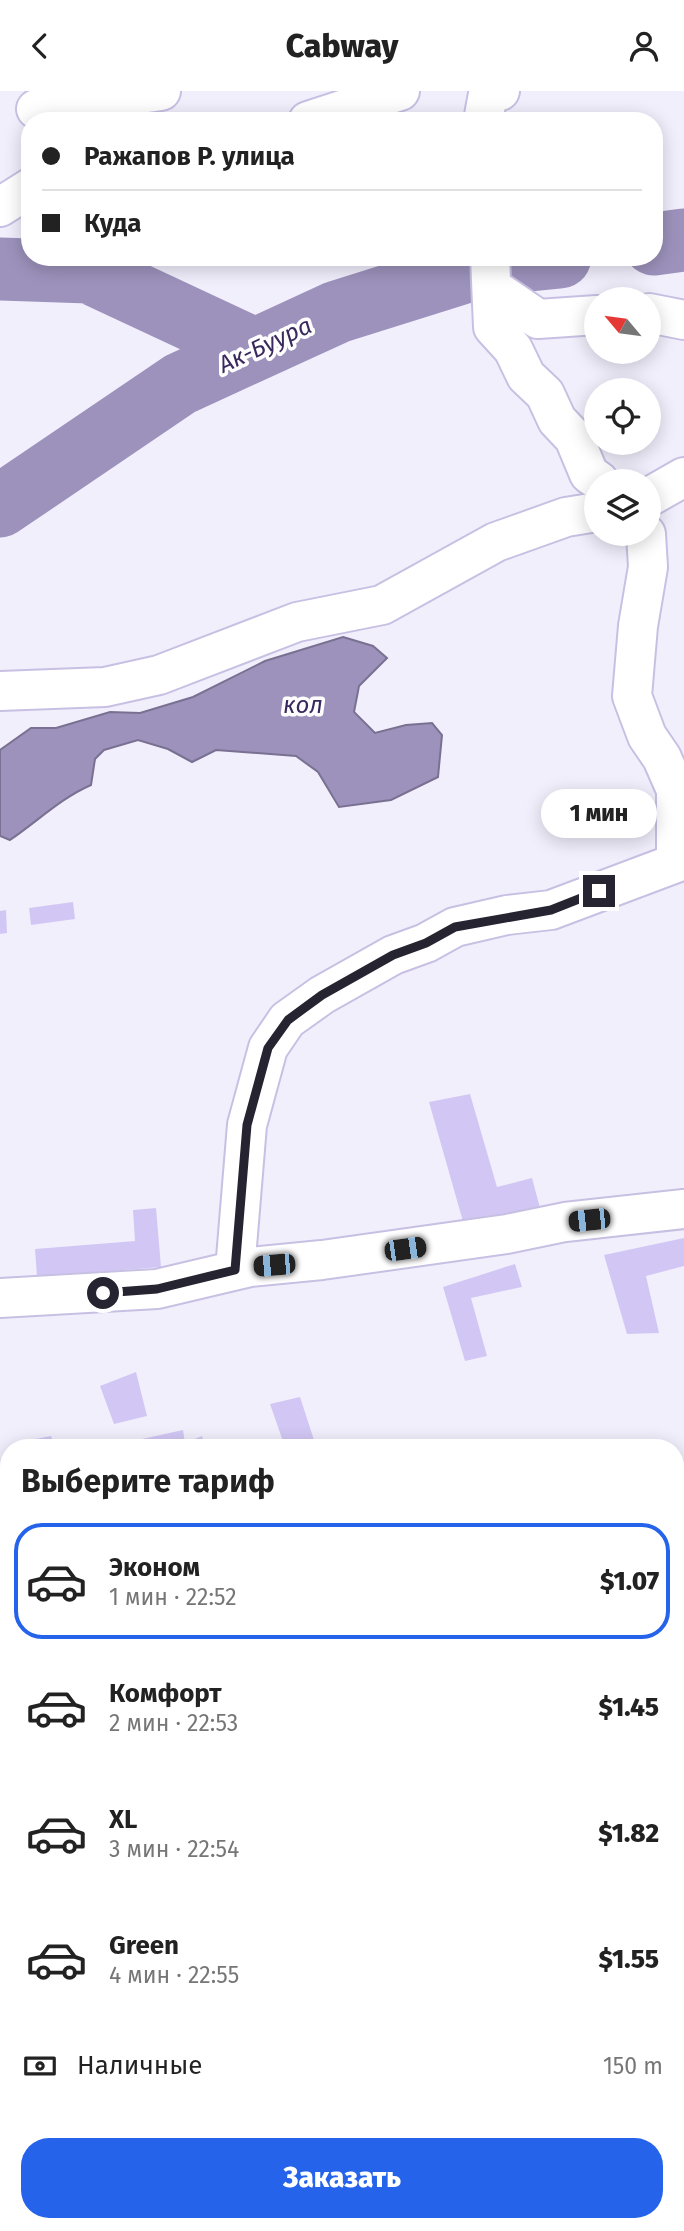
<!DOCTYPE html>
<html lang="ru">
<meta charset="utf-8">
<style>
:root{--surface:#fff;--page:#f2f2f2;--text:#222;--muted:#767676;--line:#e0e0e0;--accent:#2563eb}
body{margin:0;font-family:"Fira Sans",sans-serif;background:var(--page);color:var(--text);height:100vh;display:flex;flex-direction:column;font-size:26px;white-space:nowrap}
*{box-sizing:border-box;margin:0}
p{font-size:23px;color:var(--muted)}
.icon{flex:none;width:38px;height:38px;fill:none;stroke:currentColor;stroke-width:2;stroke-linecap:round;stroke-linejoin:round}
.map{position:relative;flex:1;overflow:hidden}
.side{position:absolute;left:0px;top:1348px;width:684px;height:793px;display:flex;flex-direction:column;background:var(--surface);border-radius:28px 28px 0 0;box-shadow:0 4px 18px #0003}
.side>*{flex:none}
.hud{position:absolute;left:21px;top:21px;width:642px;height:154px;border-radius:28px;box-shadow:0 4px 18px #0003;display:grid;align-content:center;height:154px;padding:0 21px;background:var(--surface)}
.needle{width:46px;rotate:299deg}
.buttons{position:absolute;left:584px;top:196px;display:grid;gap:14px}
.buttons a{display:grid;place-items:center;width:77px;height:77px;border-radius:50%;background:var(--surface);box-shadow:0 4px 18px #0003;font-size:35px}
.end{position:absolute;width:32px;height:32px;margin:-16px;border:9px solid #272431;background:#fff;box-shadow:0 0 0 4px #fff}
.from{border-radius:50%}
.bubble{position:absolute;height:49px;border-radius:24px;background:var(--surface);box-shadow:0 4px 18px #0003;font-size:23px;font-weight:800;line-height:49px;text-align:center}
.car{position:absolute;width:21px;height:42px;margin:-21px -10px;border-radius:9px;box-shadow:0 0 5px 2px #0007;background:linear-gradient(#222 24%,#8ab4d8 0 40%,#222 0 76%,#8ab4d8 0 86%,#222 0)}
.hud b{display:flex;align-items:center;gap:24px;height:66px;font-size:26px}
.hud b+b{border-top:2px solid var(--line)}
.hud i{width:18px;height:18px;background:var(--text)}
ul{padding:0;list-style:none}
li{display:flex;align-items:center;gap:21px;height:116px;margin:0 14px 10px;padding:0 7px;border:4px solid transparent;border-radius:28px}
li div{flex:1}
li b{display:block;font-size:26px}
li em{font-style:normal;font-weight:800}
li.on{border-color:var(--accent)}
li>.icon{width:63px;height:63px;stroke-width:1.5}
h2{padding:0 21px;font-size:32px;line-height:84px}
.pay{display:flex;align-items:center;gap:18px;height:77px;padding:0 21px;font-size:26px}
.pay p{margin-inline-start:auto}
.action{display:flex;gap:14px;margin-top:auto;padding:14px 21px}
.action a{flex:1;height:80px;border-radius:28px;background:var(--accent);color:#fff;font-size:28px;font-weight:800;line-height:80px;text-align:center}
header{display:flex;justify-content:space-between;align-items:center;height:91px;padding:0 21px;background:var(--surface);font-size:32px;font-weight:800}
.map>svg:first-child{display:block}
</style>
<header><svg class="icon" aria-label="back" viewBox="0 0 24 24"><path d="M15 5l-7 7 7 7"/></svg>Cabway<svg class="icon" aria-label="person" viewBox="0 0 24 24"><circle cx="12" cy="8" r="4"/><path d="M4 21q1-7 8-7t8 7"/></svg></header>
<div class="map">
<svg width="684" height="2140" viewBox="0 0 684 2140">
<rect width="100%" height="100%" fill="#f2effd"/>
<!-- water -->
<path fill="#9d92bc" stroke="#7a7192" stroke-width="2" d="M343,546L373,555L387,567L359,595L354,621L375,642L406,634L432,632L442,644L438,686L391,709L339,716L318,681L296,665L216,659L192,671L168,658L138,649L104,659L95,668L91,694C61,707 38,730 10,749L0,745V659L31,637H56L110,621L140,622L193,606L265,570Z"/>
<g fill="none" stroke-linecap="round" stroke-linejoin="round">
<!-- river -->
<path stroke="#9d92bc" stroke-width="63" d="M654,153L684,149
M0,178L89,181L254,258
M0,415L180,293L337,221L490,173L560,166"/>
</g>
<!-- building -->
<path fill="#d2c7f4" d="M73,811L75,828L31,834L29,817Z
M6,819L7,842L0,843V820Z
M470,1003L497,1096L532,1087L540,1117L464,1134L429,1011Z
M156,1117L161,1176L37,1186L35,1158L135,1150L133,1119Z
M684,1147V1175L646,1185L659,1242L627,1243L604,1164Z
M515,1173L522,1196L471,1207L487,1265L465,1270L443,1196Z
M136,1281L147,1325L114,1333L100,1295Z
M300,1306L314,1349L285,1356L270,1313Z
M183,1339L185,1352L202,1345L205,1356H134L133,1350Z
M51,1345L55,1356H22L20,1351Z
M9,1445V1486L0,1490V1449Z"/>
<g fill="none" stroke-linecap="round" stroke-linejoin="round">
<!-- minor casing -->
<g stroke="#c8c0e3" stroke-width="42">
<path id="minor" d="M36,18L161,0
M308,30L400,0
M483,30L488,3L500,0
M0,116L30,97
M490,166L493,236L513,258L526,285L545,303L557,329L574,347L589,383L599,390
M493,197L538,228L597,224
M649,222L684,229
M649,406L684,386
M0,600L105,596L159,584L297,531L382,514L496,451L566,426L597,421
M235,1179L247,1034L268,957L287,929L322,904L393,864L426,852L455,836L507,824L551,819L676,772V699L662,667L647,645L632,605L638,535L648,476L646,443
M0,1207L157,1198L250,1176L322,1169L507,1143L565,1131L684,1118
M0,1526L9,1523"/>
</g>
<!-- minor -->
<use href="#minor" stroke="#fff" stroke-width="38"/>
</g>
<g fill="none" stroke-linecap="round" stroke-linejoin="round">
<!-- route -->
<path stroke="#272431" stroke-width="9" d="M103,1202L157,1198L235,1179L247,1034L268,957L288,929L322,904L393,864L426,852L455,836L551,819L599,800"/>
</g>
<g text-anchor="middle" stroke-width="7" stroke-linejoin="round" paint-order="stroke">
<!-- water labels -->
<g font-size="24" font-style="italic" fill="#3a295e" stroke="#fefefe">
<text transform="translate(265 254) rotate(-25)" y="8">Ак-Буура</text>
<text x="303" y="622">кол</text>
</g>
</g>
</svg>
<div class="buttons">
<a><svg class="needle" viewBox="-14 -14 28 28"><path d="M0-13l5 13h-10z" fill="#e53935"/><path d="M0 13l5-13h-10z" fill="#767676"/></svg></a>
<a><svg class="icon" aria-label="locate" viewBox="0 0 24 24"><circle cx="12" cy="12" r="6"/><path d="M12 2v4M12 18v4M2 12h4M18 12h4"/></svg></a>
<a><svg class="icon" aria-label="layers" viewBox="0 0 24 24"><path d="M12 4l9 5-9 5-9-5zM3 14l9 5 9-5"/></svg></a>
</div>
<i class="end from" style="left:103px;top:1202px"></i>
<i class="end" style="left:599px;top:800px"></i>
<div class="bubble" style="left:541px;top:698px;width:116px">1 мин</div>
<i class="car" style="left:589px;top:1129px;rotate:264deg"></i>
<i class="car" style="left:405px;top:1158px;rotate:82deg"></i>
<i class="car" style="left:274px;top:1174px;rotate:265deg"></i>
<div class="hud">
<b><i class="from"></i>Ражапов Р. улица</b>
<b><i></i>Куда</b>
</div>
<section class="side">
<h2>Выберите тариф</h2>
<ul>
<li class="on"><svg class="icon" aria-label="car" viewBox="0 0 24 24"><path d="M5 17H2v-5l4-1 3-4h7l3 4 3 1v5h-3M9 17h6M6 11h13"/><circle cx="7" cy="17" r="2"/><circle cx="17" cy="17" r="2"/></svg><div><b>Эконом</b><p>1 мин · 22:52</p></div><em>$1.07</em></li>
<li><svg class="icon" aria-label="car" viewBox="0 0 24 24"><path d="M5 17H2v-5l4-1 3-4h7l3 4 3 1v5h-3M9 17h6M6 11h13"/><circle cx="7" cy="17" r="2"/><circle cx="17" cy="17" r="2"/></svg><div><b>Комфорт</b><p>2 мин · 22:53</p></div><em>$1.45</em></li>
<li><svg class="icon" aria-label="car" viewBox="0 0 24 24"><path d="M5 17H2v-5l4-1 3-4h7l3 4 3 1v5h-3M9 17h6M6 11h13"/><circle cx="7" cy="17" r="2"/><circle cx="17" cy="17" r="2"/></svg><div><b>XL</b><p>3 мин · 22:54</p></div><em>$1.82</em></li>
<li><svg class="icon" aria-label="car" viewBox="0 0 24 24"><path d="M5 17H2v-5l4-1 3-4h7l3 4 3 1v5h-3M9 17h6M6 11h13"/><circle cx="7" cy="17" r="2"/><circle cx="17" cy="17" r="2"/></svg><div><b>Green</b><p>4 мин · 22:55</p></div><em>$1.55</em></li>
</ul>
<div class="pay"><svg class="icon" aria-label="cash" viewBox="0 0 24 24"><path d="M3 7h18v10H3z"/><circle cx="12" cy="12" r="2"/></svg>Наличные<p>150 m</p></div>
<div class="action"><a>Заказать</a></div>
</section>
</div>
